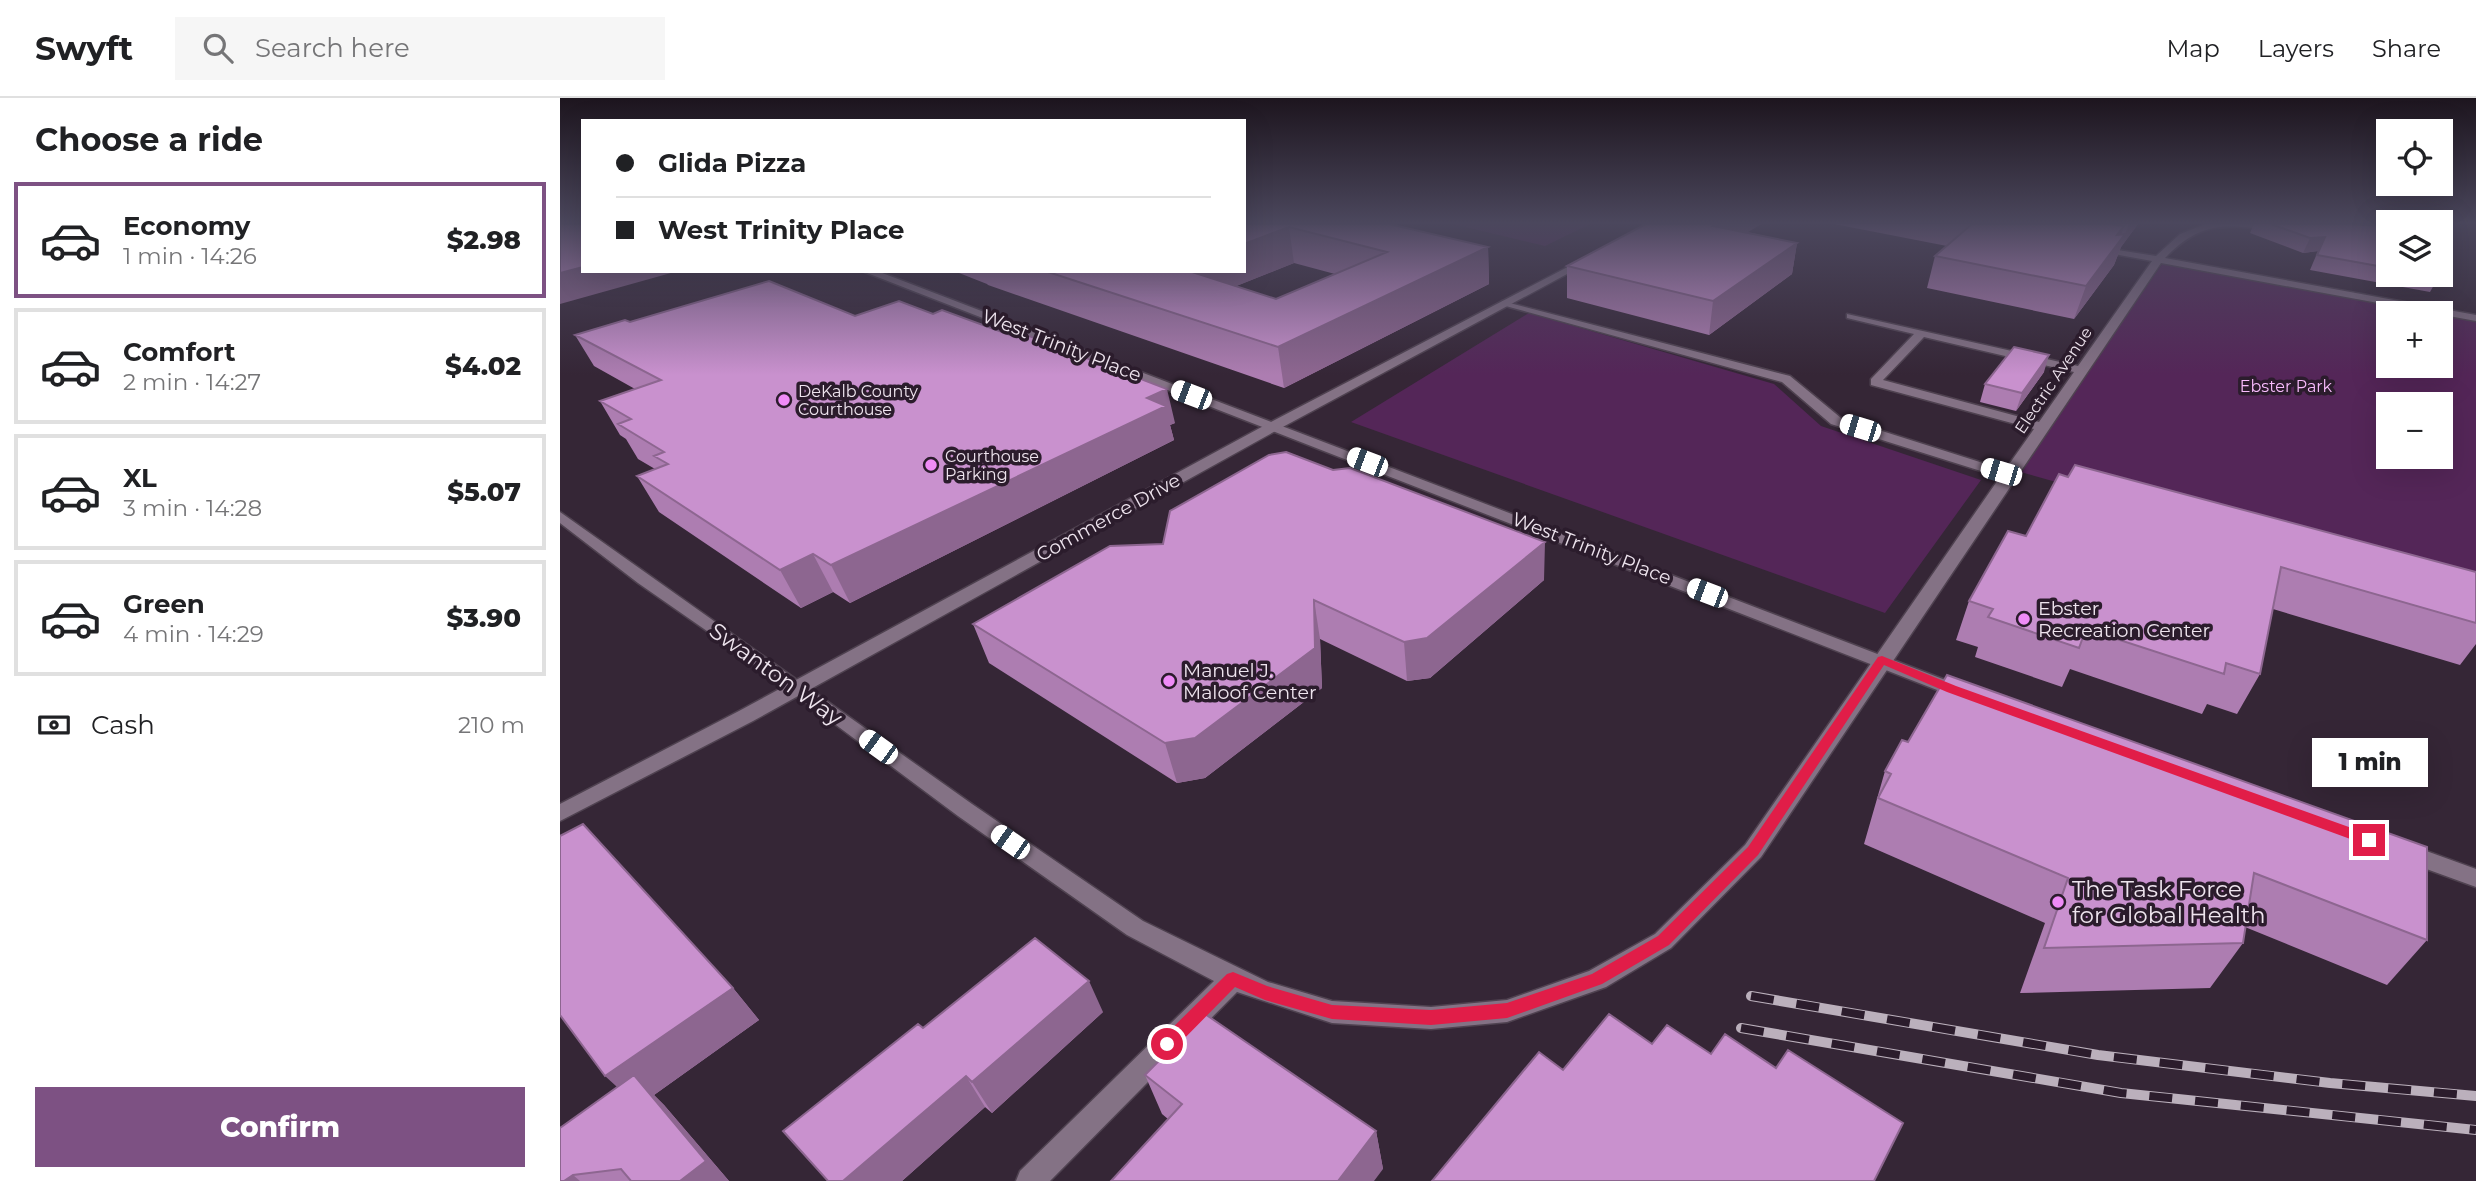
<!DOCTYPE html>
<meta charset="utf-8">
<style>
:root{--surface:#fff;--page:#f6f6f6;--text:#202124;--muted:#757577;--line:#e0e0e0;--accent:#7d5183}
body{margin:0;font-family:Montserrat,sans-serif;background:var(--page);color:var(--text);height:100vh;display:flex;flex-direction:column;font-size:26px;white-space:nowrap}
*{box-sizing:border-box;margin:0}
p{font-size:23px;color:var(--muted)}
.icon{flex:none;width:38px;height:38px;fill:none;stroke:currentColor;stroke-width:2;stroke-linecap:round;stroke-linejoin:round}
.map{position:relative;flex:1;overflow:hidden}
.details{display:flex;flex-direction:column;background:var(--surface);width:560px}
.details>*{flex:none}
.guide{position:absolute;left:21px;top:21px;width:665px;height:154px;border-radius:0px;box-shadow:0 7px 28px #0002;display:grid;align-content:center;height:154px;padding:0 35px;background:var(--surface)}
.controls{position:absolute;left:1816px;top:21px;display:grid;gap:14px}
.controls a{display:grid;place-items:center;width:77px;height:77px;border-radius:0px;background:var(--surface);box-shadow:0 7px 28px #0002;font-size:35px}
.end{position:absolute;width:32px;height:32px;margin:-16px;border:9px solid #e11d48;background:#fff;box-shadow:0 0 0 4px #fff}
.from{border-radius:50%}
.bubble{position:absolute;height:49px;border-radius:0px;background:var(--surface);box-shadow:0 7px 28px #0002;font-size:23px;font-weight:800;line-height:49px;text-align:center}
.car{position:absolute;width:21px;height:42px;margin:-21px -10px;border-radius:9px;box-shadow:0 0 5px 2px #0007;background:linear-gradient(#fff 24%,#345 0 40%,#fff 0 76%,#345 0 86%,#fff 0)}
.guide b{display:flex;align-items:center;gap:24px;height:66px;font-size:26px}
.guide b+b{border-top:2px solid var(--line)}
.guide i{width:18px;height:18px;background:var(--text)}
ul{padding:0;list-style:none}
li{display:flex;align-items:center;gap:21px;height:116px;margin:0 14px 10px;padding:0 21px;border:4px solid var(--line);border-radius:0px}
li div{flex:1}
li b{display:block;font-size:26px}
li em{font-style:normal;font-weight:800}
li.current{border-color:var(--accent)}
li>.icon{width:63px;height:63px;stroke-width:1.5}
h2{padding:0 35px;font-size:32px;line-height:84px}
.pay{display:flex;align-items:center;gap:18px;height:77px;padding:0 35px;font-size:26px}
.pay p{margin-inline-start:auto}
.primary-button{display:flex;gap:14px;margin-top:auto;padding:14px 35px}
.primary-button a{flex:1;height:80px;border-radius:0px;background:var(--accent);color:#fff;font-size:28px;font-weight:800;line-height:80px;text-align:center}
header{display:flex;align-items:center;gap:42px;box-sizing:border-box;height:98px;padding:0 35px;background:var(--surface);border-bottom:2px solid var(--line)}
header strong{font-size:33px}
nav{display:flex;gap:38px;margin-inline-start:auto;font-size:24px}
.search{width:490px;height:63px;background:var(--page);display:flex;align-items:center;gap:18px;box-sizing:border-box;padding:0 24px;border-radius:0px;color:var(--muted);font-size:26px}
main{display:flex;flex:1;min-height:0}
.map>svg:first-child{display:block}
</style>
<header>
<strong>Swyft</strong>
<div class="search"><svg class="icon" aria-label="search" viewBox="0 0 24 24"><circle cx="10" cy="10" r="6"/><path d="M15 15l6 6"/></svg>Search here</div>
<nav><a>Map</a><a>Layers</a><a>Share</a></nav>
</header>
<main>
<section class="details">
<h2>Choose a ride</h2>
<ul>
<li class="current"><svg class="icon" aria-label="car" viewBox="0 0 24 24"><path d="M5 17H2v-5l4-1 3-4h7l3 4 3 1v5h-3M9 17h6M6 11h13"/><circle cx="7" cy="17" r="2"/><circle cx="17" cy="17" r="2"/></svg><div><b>Economy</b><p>1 min · 14:26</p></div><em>$2.98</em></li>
<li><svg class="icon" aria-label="car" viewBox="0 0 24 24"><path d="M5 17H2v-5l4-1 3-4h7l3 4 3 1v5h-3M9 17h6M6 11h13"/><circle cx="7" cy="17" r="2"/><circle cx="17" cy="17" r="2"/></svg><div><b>Comfort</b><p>2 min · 14:27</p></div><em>$4.02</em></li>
<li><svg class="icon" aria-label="car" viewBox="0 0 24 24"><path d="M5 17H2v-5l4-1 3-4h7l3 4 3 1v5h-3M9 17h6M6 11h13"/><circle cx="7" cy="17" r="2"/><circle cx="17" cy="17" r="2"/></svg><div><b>XL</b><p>3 min · 14:28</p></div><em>$5.07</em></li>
<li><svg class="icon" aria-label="car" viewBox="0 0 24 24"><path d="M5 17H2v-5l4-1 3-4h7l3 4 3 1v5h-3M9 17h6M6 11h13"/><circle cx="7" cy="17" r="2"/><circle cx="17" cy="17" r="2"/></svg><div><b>Green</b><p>4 min · 14:29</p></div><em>$3.90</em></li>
</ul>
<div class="pay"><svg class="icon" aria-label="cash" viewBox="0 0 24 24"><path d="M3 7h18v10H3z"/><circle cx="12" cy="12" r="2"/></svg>Cash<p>210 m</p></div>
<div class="primary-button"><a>Confirm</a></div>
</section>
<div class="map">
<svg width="1916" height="1083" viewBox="0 0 1916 1083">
<rect width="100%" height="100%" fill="#352636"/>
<!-- green -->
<path fill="#542658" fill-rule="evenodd" d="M893,126H1030L985,148Z
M1603,165L1879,215H1829V268H1881V216L1916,222V502L1457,373ZM1829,306H1881V359H1829Z
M969,215L1214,286L1261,328L1421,382L1325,515L791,324Z"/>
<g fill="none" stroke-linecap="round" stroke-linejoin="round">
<!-- minor casing -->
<g stroke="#4f4250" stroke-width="3">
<path id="minor" d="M1646,126H1702L1722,130L1717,133C1667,127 1643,121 1605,160L1916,217V223L1601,165L1201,759L1111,850L1046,889L947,924L871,931L772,925L677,894L490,1083H456L460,1073L654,883L567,837L398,718L193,565L78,485L0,425V414L412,706L583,823L708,884L772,903L871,909L947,902L1029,873L1095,836L1185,747L1440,379L1271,326L1222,284L942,207V203L1230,278L1281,320L1445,372L1474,331L1311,287V281L1354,236L1287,220V216L1518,268L1592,163L1532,152V148L1596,158L1620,136ZM1364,239L1514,274L1479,324L1323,282Z"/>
</g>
<!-- tertiary casing -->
<g stroke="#4f4250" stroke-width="3">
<path id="tertiary" d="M302,173H317L1409,591L1411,595L1409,599H1395Z
M1847,746L1916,771V789L1839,761L1836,755L1839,749Z"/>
</g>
<!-- secondary casing -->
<g stroke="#4f4250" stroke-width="3">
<path id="secondary" d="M1025,160L1033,162L719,331L193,623L0,723V706L179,613L709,325Z"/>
</g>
<!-- minor -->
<use href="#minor" fill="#847285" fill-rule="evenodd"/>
<!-- tertiary -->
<use href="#tertiary" fill="#847285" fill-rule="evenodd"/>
<!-- secondary -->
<use href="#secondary" fill="#847285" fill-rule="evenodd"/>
<!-- rail casing -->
<g stroke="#bbb0bc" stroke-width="10">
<path id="rail" d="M1191,898L1538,957L1770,985L1916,998
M1181,930L1561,995L1916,1032"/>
</g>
<!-- rail -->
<use href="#rail" stroke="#2b1c2c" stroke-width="8" stroke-dasharray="23" stroke-linecap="butt"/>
</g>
<!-- wall -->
<path fill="#ad7db1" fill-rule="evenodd" d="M684,126H829L928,149L929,186L724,290L428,187L427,186L394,173H684ZM734,165L775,176L716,201L676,188Z
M1086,126H1201L1187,134L1237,145L1232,176L1149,237L1007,200V168Z
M1274,126H1578L1561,149L1554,167L1514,221L1367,190L1375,158L1387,148Z
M1691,126H1821L1819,128H1829V177H1879V178L1870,194L1750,172L1758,153L1743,155L1690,135L1694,126Z
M295,218L615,325L610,327L614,342L290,505L273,494L241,510L99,414L77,378L95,371L78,361L66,341L60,337L40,303L75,291L34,268L15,237L70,224Z
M1484,274L1456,313L1420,304L1425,286Z
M1466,438L1916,474V546L1900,567L1713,511L1700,576L1677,616L1647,606L1642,616L1510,571L1502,589L1415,559L1418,549L1396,542L1409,503Z
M603,446L984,482L870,580L847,583L760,541L762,590L645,680L617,685L429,565L413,526Z
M1387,577L1867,842L1827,887L1685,829L1683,845L1650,890L1460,895L1485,825L1304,746L1325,673L1348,644Z
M173,890L199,922L94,997L104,1007L169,1083H0Z
M543,914L432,1015L425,1009L342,1083H268L363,930Z
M585,977L816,1033L823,1071L608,1021L602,1016Z"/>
<!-- shaded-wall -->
<path fill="#8d6690" d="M1156,126H1201L1150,158L1153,128Z
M1569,126H1578L1561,149L1554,167L1514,221L1526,188L1557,137L1564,128L1558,146L1565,136Z
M729,129L734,165L627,208L620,173H684V146Z
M1765,139L1758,153L1743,155L1750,140Z
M1237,145L1232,176L1149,237L1153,203Z
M928,149L929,186L724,290L718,249Z
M23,169V173H118L0,206V175Z
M1489,257L1484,274L1456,313L1462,295Z
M607,291L615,325L610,327L614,342L290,505L271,467L587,300Z
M985,444L984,482L870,580L847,583L844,544Z
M253,456L273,494L241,510L220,472Z
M754,502L760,541L762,590L645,680L617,685L605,645Z
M529,883L543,914L432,1015L412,984Z
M173,890L199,922L94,997L104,1007L169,1083H120L78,1008L45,978Z
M406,978L425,1009L342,1083H283Z
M816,1033L823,1071L814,1083H778Z
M13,1077L20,1083H4Z"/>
<!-- building -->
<path fill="#c991ce" stroke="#8d6690" stroke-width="2" d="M0,126H23V169L0,175Z
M684,126H829L928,149L718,249L485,173H629L716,201L827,154L729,129L684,146Z
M1086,126H1156L1153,128L1237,145L1153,203L1007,168Z
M1412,126H1549L1564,128L1557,137L1565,136L1526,188L1375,158Z
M1711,126H1784L1829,128V170L1757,157L1765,139L1750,140Z
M209,183L295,218L339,203L373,216L382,212L450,237L459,234L607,291L587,300L606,308L271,467L253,456L220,472L77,378L108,366L94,358L104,354L58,326L71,321L40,303L101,282L15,237L65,222L70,224Z
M1454,249L1489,257L1462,295L1425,286Z
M726,354L773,372L790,370L985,444L867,540L844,544L754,502L755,550L635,640L605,645L413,526L550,448L603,446L610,413L709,357Z
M1515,367L1916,474V525L1721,469L1700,576L1666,565L1664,576L1526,531L1519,550L1428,519L1433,511L1409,503L1448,433L1466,438L1499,376L1508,379Z
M1387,577L1867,749V842L1694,775L1683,845L1484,850L1508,780L1318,700L1331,676L1325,673L1342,642L1348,644Z
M23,726L173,890L45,978L0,917V738Z
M475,840L529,883L412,984L406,978L283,1083H268L223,1033L358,926L363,930Z
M645,916L816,1033L778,1083H551L622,1006L585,977Z
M1049,916L1092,946L1107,927L1151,956L1165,936L1216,970L1228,952L1343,1025L1314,1083H872L979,954L1003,972Z
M74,977L146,1063L120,1083H71L61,1071L13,1077L4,1083H0V1030Z"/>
<!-- sky -->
<linearGradient id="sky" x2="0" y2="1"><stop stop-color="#1d151e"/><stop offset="0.45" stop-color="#4b475d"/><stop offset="1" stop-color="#4b475d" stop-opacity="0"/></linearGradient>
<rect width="1916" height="277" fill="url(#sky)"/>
<!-- route -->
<path fill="#e11d48" d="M1322,558L1396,588L1814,738L1816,742L1809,747L1804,746L1387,594L1324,567L1198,757L1109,847L1042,886L947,920L871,927L772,921L705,902L675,889L613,952L607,954L601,952L599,946L601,941L667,876L673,874L707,888L772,907L871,912L947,905L1032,876L1098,838L1188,749L1318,559Z"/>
<!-- markers -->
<g fill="#ef8bf7" stroke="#2b1c2c" stroke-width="2.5">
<circle cx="224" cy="302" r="7"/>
<circle cx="371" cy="367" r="7"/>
<circle cx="1464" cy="521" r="7"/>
<circle cx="609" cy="583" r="7"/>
<circle cx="1498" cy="804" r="7"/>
</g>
<g text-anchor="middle" stroke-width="7" stroke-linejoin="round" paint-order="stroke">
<!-- far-street labels -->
<g font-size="16" fill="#eee4ee" stroke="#2b1c2c">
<text transform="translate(1493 282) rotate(-56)" y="6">Electric Avenue</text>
</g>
<!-- far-park labels -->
<g font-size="16" fill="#f9bcfd" stroke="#2b1c2c">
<text x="1726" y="294">Ebster Park</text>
</g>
<!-- far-poi labels -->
<g font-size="16" fill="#eee4ee" stroke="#2b1c2c" text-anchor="start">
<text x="238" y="299">DeKalb County<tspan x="238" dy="18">Courthouse</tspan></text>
<text x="385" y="364">Courthouse<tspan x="385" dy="18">Parking</tspan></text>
</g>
<!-- street labels -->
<g font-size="19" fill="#eee4ee" stroke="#2b1c2c">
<text transform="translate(502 247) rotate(21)" y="7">West Trinity Place</text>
<text transform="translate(548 419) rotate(-29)" y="7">Commerce Drive</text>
<text transform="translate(1032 450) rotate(21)" y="7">West Trinity Place</text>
</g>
<!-- poi labels -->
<g font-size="19" fill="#eee4ee" stroke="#2b1c2c" text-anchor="start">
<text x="1478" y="517">Ebster<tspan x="1478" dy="22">Recreation Center</tspan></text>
<text x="623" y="579">Manuel J.<tspan x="623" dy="22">Maloof Center</tspan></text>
</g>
<!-- near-street labels -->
<g font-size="23" fill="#eee4ee" stroke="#2b1c2c">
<text transform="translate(216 576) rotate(36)" y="8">Swanton Way</text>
</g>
<!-- near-poi labels -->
<g font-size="23" fill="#eee4ee" stroke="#2b1c2c" text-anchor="start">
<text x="1512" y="799">The Task Force<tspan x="1512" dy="26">for Global Health</tspan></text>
</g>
</g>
</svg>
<div class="controls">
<a><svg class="icon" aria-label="locate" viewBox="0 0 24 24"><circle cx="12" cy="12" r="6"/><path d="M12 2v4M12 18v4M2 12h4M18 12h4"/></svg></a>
<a><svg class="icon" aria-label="layers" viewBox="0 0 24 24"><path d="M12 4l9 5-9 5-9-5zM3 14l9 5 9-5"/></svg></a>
<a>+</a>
<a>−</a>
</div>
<i class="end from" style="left:607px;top:946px"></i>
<i class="end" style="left:1809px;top:742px"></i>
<div class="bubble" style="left:1752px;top:640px;width:116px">1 min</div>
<i class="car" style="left:631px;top:297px;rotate:291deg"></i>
<i class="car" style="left:1300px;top:330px;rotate:287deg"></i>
<i class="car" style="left:807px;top:364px;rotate:291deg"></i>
<i class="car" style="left:1441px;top:374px;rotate:287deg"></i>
<i class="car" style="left:1147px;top:495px;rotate:291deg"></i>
<i class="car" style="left:318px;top:649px;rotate:306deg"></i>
<i class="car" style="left:450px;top:744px;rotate:305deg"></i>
<div class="guide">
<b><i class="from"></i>Glida Pizza</b>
<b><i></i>West Trinity Place</b>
</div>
</div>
</main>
